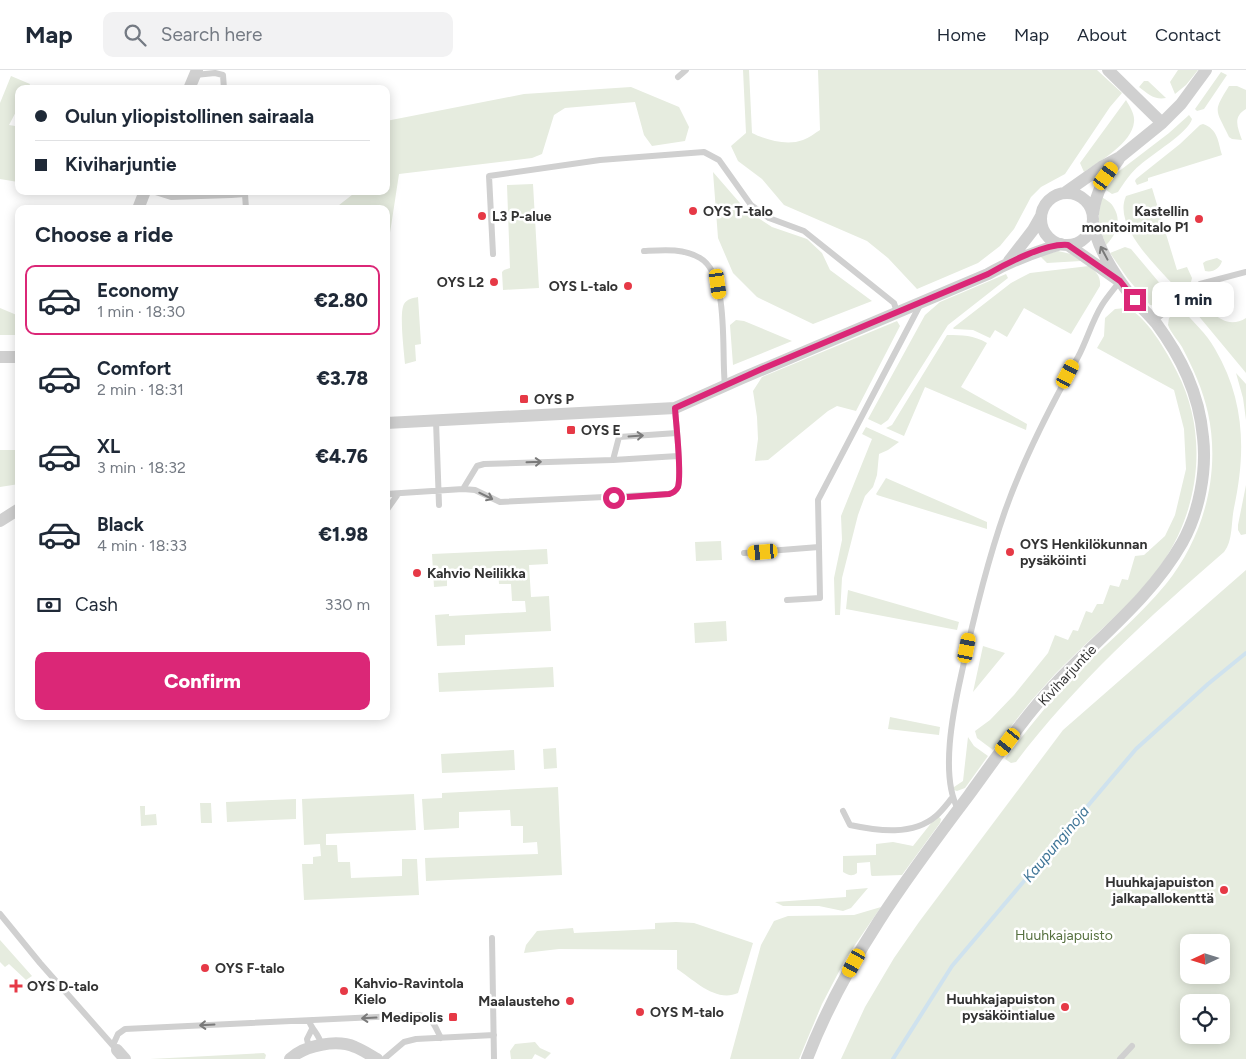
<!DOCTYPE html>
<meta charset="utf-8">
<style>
:root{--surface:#fff;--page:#f2f2f3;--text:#1f2937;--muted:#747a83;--line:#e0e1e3;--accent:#db2777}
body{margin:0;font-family:Figtree,sans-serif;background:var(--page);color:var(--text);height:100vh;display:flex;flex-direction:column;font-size:19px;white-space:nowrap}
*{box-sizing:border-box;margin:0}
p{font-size:16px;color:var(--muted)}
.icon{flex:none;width:28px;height:28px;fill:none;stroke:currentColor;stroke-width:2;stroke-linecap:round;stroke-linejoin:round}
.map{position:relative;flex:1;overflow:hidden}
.sheet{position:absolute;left:15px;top:135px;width:375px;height:515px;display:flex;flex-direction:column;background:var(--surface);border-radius:10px;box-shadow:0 2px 12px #0003}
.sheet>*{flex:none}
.hud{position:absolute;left:15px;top:15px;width:375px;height:110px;border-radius:10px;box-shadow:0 2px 12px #0003;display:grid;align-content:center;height:110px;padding:0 20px;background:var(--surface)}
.needle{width:32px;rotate:266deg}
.fabs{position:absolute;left:1180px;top:864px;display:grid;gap:10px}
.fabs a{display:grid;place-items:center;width:50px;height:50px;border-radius:10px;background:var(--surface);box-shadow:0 2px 12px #0003;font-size:25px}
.end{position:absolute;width:22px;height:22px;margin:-11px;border:6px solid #db2777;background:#fff;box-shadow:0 0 0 2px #fff}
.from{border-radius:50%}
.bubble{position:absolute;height:35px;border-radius:10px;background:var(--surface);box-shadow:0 2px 12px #0003;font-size:16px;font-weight:800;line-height:35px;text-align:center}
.car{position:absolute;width:15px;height:30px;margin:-15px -8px;border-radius:6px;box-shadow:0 0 4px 1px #0007;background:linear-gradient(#f5c518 24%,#345 0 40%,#f5c518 0 76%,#345 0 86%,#f5c518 0)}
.hud b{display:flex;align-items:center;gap:18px;height:48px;font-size:19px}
.hud b+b{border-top:1px solid var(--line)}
.hud i{width:12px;height:12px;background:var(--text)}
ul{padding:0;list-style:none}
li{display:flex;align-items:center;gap:15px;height:70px;margin:0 10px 8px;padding:0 10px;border:2px solid transparent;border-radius:10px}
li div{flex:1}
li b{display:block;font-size:19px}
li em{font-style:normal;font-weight:800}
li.on{border-color:var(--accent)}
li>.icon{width:45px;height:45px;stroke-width:1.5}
h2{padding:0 20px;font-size:22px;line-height:60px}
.pay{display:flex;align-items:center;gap:12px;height:55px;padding:0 20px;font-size:19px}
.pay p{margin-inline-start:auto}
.primary-button{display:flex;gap:10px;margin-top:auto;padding:10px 20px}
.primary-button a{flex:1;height:58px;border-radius:10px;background:var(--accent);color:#fff;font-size:20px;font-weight:800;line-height:58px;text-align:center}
header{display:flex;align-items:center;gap:30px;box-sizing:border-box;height:70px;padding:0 25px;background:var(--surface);border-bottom:1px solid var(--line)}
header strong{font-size:24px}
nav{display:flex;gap:28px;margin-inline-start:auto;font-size:18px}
.search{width:350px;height:45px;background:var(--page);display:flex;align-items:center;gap:12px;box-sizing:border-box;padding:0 18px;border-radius:10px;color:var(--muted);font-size:19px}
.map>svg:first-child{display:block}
</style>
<header>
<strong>Map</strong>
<div class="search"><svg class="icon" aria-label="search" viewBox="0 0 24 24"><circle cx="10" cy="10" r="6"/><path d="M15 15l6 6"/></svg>Search here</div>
<nav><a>Home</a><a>Map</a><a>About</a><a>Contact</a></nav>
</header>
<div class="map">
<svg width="1246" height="989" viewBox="0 0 1246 989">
<rect width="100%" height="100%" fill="#fff"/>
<!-- green -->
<path fill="#e6ecdf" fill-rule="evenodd" d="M743,0H749L752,63C766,70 787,76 803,70C809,68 815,63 820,60L818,0H1097L1122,23L1110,37L1065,104L1041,117L1031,127L1014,159L1000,176L978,193L917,219L888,188L867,171L784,135L762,109L738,91L731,76L746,63Z
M1178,0H1198L1186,15L1175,24L1170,12Z
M1221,2L1227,5L1204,39L1197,41L1195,39Z
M11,6L30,14L28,19H19V36L9,55L15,56L19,54L18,112L0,109V33Z
M1144,11H1148L1166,28C1154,30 1148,24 1139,17Z
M1229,16H1237L1246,20V39C1232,47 1238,58 1242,70L1232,69L1229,67C1216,39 1212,43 1229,16Z
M631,17L679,37L689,57L685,71L652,76L644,65L635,32L565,38L554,45L542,84L532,88L399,104L386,189V139H334L357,121H386V51L524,24Z
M1126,30C1130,37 1135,44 1134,52C1132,73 1100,91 1084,102L1080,93Z
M1189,45L1192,49C1189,62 1151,85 1140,95C1131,102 1124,113 1118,122L1112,124L1106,120L1118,102L1169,63Z
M1203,54C1218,59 1218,72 1222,85L1148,108V111L1137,115L1135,111L1136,109L1180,74L1200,55Z
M713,102L746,140L772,157L807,169L822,183L830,200L872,231L813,254L757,227L733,203L718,168Z
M533,114L539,218L503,220L502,202L504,200L510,198L507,115Z
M1152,118L1177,200L1187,197L1192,208L1191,212L1181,220H1178C1160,199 1112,157 1126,126Z
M1102,127C1106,130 1112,133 1114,138C1122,151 1116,165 1106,175C1098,153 1097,150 1102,127Z
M1125,177L1131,179L1173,229L1159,236L1150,235L1128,209L1110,183Z
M1058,181L1071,184L1081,191L1047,193L1040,186Z
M1217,188L1222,191C1220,198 1213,203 1205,201L1203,193L1206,191Z
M1089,196C1096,202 1101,206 1100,216L1071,264L1024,238L1007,267L995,260L990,268L973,260L954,259L953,258L1011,213L1030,203Z
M1006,204L1008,208L948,255L888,350L881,355L868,349L925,245L940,232Z
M1201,224C1208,241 1225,261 1246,248V303L1197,244L1194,229Z
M418,227L421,274L415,275L416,291L405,294C404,281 399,243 404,234C407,229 413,228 418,227Z
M0,238L19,246V265H0Z
M1126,238C1145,243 1168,284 1177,302C1208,362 1201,436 1163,492C1132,537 1084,572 1048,612C1028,633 1011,657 993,680L977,668L975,661L990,650L1014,625L1048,583L1055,565L1068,570L1073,560L1078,561L1086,541L1092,543L1097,534H1103L1110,515L1119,517L1122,509L1128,510L1135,486L1144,485L1165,466L1175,445L1186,399L1184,359L1174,320L1097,278L1104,266L1105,248L1115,239Z
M1181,238C1192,251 1207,264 1215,279C1245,330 1246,382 1234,438C1231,452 1233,471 1224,482C1149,547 1076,613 1016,692L1011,693L1005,689C1026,661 1048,633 1073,607C1103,576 1138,548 1166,514C1204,467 1221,403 1208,343C1203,320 1193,298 1182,277C1177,269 1171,263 1168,255L1169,248Z
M736,250L744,251L792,271L733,295L730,255Z
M897,251L900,256L856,341L837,336L828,341L768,390L755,391L758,369L757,347L753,321L762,307Z
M947,265C963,265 973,265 987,273L961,317L1027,354L1026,360L925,317L904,366L886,358L892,355Z
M1236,303L1246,314V350L1243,328Z
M866,357L899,372L888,380L879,384L877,405L873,417L865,426L858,445L842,508L840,545H835L834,508L842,470L841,446L872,369L862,364Z
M0,380H19V414L0,417Z
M886,408L987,452V459L877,425L876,424Z
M1246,415V464L1241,465L1238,460V455Z
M721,471L722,490L696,491L695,472Z
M547,479L548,494L529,495L531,527L549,526L551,561L465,565V575L437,576L435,545L449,544V546L526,542L525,531H512L511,514H499L498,498L447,500V516L434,517L432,484Z
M1246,500V989H841L865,937L894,888L919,852L1063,660ZM1189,872H1221V905H1189ZM1189,932H1221V965H1189Z
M848,520L959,552L957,560L846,539Z
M726,551L727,571L695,573L694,553Z
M983,576L1005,583L973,622Z
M553,597L554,617L439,622L438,603Z
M890,647L940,657L939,665L888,659Z
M968,667L974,676L988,686L965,718L957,721L954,720V717L963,711Z
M556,678L557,698L544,699L543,679Z
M514,680L515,700L442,703L441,684Z
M558,717L562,805L426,811L425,788L538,784L537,772L523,773V756H511L510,740L459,742V758L424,760L422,729L442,728V723Z
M414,724L416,760L326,764V775H337L338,792H350L351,808L402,806V789H417L419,825L304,830L302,794H313V787L321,786L320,774L304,775L302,729Z
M296,729V749L227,752L226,732Z
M200,733H211L212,753H201Z
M140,736H145V745L156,744L157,755L141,756Z
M936,747H939L941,749L940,753L902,805L872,806L871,805L870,792L857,793V803C852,807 848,805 843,802V786L876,785V774L893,772L913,776Z
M868,818L851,838L843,841L819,836H783L775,832L846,827V820Z
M881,837L846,888L822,934L799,989H730L761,875L774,851L788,846L854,845Z
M676,852L694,853L753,873L738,923C716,933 694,910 677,899V880L559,879L524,883L526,875L537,861L573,858L574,863L655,859V853Z
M0,870L32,906L26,910L9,894L5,897L0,892Z
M535,972L540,978L551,983L545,989L535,984L532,989H511L510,981L515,974Z
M264,983L266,985L265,989H150Z"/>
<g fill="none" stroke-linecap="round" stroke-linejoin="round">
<!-- stream -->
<path stroke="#cfe2ee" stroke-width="4" d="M893,989L952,896L1136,679L1208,614L1246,583"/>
<!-- service -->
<path stroke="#d0d0d0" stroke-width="6" d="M195,5L215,3L223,5L224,19
M678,7L686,0
M152,121L171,127L231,125V121
M231,125L245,124L246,139
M644,181C663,180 683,178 700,188C730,205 721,284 725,315
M493,184L489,106L600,90L704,82L719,90L751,135L769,148L804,161L894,233L897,242
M1154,251L1200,214L1246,202
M436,351L439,435
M613,390L619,367L677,363
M463,419L477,396L484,394L613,390L678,386
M386,424L463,419L475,420L500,432L669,424C673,423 676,421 678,417C682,403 676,355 675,338
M386,441L398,424
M744,483L819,477L818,430L920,235
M787,530L820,528L819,477
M958,739C940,706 953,642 961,606C973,550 986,495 1005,441C1024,387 1050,337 1078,287C1087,270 1092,251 1102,235C1107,227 1114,219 1120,211
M843,741L850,755C878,761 913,766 936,746C942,741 947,734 952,728
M0,844L40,893L115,978
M492,868L494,989
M309,951C312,960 319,964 321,974
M113,975L118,964L125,959L418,945C433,947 434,955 441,968
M309,978L307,969L312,959
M384,989L404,972L416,969L494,965
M1120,989L1132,976"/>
<!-- minor -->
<path stroke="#d0d0d0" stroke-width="12" d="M1108,0L1162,53
M189,19L197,0
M1066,122L1103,96L1120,87L1162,53L1181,34L1206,0
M1041 149a26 26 0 1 1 52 0a26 26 0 1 1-52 0Z
M138,139L145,121
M1093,144C1096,120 1105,108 1119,89
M1068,175L1118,210
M1009,191L1033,160L1041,146
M0,287H19
M386,353L675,338L740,309L988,204C1012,190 1035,182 1061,174
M0,451L19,439
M117,980L125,989
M290,989C305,975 337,969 355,977C363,980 370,985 377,989
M807,989C844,892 907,807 969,725C996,688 1024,647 1055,614C1098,568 1150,529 1182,473C1199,443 1207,401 1203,367C1199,323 1181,287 1156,253C1149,245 1142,238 1135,231C1118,210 1097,179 1093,152"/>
</g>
<!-- one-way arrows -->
<defs><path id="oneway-shaft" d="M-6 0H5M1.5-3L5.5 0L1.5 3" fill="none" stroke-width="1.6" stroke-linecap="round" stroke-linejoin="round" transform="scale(1.25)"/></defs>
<g stroke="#7a7a7a">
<use href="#oneway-shaft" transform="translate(1104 183) rotate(-118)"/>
<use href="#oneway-shaft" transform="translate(636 366) rotate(-4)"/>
<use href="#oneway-shaft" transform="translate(534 392) rotate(-2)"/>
<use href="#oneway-shaft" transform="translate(486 426) rotate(26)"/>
<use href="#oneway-shaft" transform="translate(369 948) rotate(177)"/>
<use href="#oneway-shaft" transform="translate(207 955) rotate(177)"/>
</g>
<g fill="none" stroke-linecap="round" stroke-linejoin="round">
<!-- route -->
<path stroke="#db2777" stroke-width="6" d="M614,428L669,424C673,423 676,421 678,417C682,403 676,355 675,338L764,298L988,204C1007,193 1046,173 1068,175L1120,211L1135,230"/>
</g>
<!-- markers -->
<g fill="#e63946" stroke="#fff" stroke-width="2">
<circle cx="693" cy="141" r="5"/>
<circle cx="482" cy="146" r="5"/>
<circle cx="1199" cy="149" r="5"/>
<circle cx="494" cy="212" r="5"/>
<circle cx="628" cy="216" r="5"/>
<rect x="519" y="324" width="10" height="10" rx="2.5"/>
<rect x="566" y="355" width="10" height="10" rx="2.5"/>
<circle cx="1010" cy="482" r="5"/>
<circle cx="417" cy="503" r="5"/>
<circle cx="1224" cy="820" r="5"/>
<circle cx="205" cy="898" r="5"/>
<path d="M13.5 908.5h5v5h5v5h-5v5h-5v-5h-5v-5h5z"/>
<circle cx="344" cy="921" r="5"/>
<circle cx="570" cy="931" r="5"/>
<circle cx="1065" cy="937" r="5"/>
<circle cx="640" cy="942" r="5"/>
<rect x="448" y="942" width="10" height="10" rx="2.5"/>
</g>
<g text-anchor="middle" stroke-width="5" stroke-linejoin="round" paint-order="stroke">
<!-- poi labels -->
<g font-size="14" font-weight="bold" fill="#333" stroke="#fff" text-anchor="start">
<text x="703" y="146">OYS T-talo</text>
<text x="1189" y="146" text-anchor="end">Kastellin<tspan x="1189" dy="16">monitoimitalo P1</tspan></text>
<text x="492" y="151">L3 P-alue</text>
<text x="484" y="217" text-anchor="end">OYS L2</text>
<text x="618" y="221" text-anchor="end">OYS L-talo</text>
<text x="534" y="334">OYS P</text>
<text x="581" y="365">OYS E</text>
<text x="1020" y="479">OYS Henkilökunnan<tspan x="1020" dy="16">pysäköinti</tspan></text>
<text x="427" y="508">Kahvio Neilikka</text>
<text x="1214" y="817" text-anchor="end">Huuhkajapuiston<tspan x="1214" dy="16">jalkapallokenttä</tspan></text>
<text x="215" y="903">OYS F-talo</text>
<text x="354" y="918">Kahvio-Ravintola<tspan x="354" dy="16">Kielo</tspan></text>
<text x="27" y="921">OYS D-talo</text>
<text x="1055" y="934" text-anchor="end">Huuhkajapuiston<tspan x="1055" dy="16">pysäköintialue</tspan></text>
<text x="560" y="936" text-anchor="end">Maalausteho</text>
<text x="650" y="947">OYS M-talo</text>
<text x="443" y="952" text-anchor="end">Medipolis</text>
</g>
<!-- street labels -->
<g font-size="14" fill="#333" stroke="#fff">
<text transform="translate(1067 605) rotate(-47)" y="5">Kiviharjuntie</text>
</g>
<!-- park labels -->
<g font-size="14" fill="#56703f" stroke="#fff">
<text x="1064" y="870">Huuhkajapuisto</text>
</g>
<!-- water labels -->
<g font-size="15" font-style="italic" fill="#3f7597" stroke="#fff">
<text transform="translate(1056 774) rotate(-50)" y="5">Kaupunginoja</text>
</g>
</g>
</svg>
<div class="fabs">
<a><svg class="needle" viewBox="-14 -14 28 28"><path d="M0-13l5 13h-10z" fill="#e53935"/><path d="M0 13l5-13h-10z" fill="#747a83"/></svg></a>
<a><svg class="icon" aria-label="locate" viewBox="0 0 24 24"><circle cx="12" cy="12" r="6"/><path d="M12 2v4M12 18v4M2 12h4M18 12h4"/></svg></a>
</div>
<i class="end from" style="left:614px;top:428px"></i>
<i class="end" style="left:1135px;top:230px"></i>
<div class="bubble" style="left:1152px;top:212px;width:82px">1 min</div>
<i class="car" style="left:1106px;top:106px;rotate:36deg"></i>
<i class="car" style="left:718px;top:214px;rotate:172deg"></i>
<i class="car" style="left:1068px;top:304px;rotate:28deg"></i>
<i class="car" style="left:763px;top:482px;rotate:265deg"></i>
<i class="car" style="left:967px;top:578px;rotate:11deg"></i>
<i class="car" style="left:1008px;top:672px;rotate:217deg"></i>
<i class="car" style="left:854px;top:893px;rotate:209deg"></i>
<div class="hud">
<b><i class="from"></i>Oulun yliopistollinen sairaala</b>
<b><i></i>Kiviharjuntie</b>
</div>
<section class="sheet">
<h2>Choose a ride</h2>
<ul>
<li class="on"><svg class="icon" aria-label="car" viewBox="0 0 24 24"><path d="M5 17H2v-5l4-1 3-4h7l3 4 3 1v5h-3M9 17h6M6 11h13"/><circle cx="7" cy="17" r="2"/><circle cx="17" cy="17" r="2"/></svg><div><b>Economy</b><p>1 min · 18:30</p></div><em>€2.80</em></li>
<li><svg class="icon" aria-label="car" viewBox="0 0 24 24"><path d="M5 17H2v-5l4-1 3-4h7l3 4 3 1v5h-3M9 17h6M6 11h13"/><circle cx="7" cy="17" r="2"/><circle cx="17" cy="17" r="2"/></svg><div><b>Comfort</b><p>2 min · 18:31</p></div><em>€3.78</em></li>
<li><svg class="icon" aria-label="car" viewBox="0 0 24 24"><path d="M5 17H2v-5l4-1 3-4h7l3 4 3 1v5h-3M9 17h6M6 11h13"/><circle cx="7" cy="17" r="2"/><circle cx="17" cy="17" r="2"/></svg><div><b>XL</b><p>3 min · 18:32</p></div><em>€4.76</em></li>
<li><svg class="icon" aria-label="car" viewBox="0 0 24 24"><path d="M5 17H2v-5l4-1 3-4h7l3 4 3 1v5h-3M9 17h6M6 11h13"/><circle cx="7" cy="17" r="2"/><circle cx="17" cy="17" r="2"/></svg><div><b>Black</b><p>4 min · 18:33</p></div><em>€1.98</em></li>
</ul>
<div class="pay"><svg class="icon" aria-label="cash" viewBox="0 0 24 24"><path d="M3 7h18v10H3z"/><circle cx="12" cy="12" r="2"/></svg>Cash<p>330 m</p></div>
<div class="primary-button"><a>Confirm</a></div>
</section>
</div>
